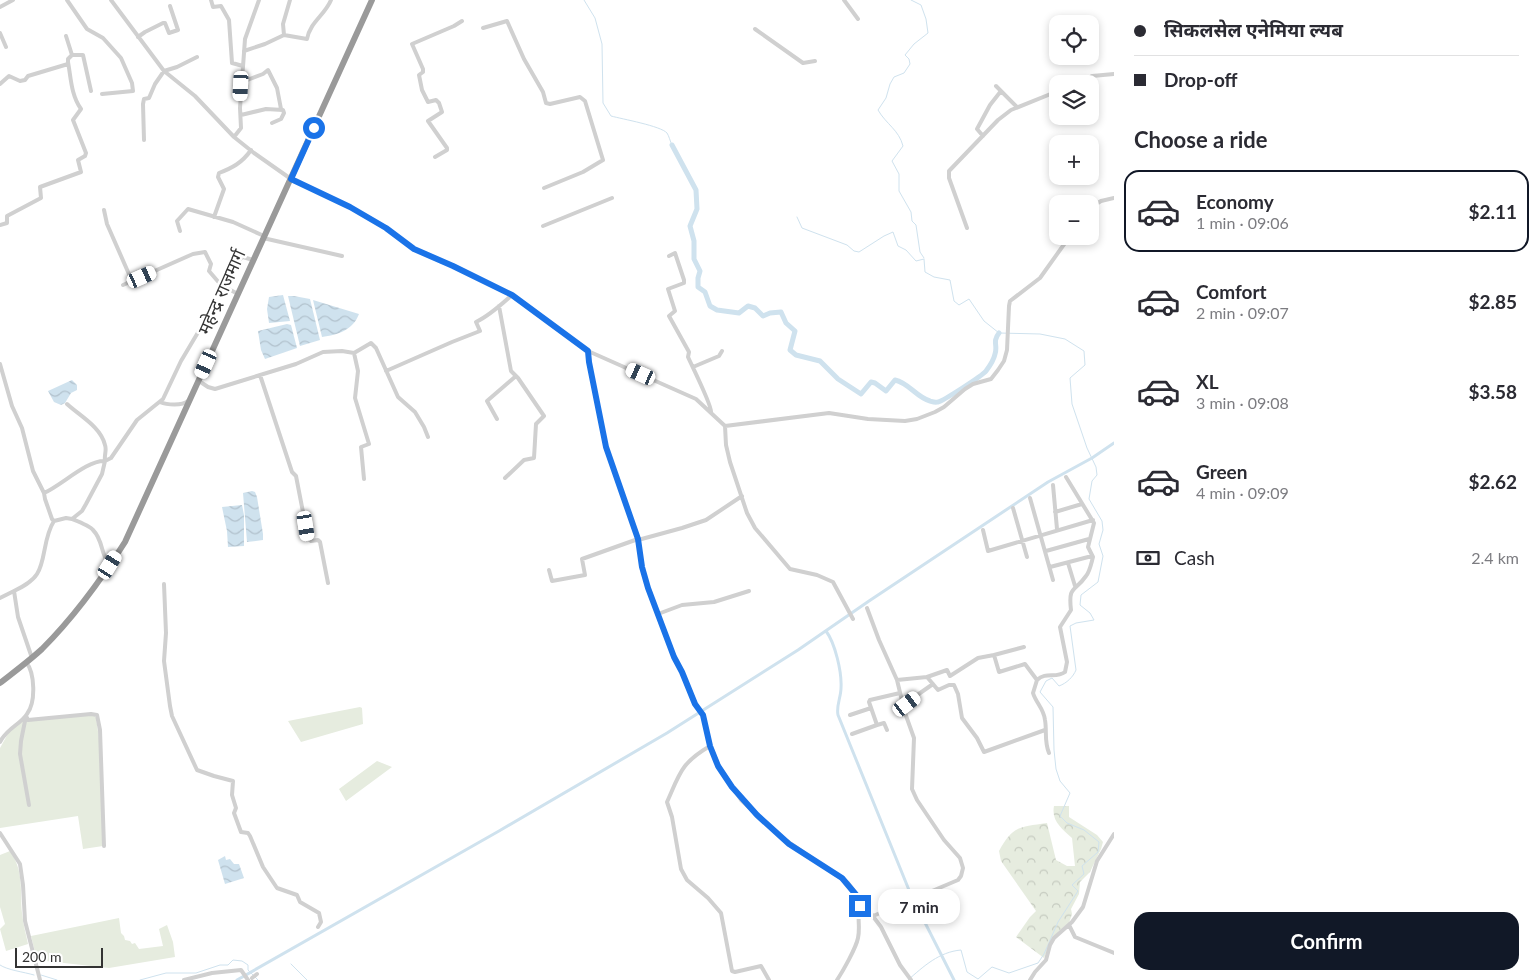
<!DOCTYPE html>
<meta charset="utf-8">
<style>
:root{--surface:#fff;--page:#f7f7f7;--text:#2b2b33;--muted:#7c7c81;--line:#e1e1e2;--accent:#111827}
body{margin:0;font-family:Lato,"Noto Sans Devanagari",sans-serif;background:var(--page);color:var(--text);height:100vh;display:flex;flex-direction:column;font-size:19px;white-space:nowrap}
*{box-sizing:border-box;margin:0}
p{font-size:16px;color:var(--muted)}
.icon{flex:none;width:28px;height:28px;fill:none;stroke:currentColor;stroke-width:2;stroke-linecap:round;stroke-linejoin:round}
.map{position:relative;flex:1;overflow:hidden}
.side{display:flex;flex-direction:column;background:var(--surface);width:425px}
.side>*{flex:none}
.hud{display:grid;align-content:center;height:110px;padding:0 20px;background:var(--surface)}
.controls{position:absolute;left:1049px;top:15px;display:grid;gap:10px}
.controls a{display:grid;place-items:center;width:50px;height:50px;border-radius:10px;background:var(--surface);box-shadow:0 2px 8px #0003;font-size:25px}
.scale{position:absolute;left:15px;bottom:12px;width:88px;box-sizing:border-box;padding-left:5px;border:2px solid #333;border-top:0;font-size:14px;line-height:18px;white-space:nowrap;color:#333;-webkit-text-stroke:4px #fff;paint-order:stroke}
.end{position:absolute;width:22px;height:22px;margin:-11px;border:6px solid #1a73e8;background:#fff;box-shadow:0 0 0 2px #fff}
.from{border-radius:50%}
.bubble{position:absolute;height:35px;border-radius:15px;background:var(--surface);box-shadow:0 2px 8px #0003;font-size:16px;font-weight:700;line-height:35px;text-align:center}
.car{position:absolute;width:15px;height:30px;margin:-15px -8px;border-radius:6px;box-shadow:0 0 4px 1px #0007;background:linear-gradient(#fff 24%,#345 0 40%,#fff 0 76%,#345 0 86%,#fff 0)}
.hud b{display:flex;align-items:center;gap:18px;height:48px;font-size:19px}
.hud b+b{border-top:1px solid var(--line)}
.hud i{width:12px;height:12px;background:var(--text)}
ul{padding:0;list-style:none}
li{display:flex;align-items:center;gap:15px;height:82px;margin:0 10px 8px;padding:0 10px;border:2px solid transparent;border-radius:15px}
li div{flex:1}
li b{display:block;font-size:19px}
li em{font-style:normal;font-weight:700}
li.current{border-color:var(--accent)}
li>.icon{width:45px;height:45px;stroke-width:1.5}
h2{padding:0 20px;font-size:22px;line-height:60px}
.pay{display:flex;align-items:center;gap:12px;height:55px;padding:0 20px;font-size:19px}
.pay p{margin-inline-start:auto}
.primary-button{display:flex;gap:10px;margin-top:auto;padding:10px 20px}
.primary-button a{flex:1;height:58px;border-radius:15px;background:var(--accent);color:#fff;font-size:20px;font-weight:700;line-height:58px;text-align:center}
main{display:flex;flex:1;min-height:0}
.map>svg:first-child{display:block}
</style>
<main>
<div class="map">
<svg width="1114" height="980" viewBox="0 0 1114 980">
<defs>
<pattern id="forest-crowns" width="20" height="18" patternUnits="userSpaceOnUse" patternTransform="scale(1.25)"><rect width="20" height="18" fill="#e6ecdf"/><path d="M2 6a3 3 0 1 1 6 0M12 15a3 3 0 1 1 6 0" fill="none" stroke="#c6cbc0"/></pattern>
<pattern id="water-waves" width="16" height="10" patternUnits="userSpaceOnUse" patternTransform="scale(1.25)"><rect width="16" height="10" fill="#cfe2ee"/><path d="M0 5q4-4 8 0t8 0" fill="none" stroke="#b2c2cd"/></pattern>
</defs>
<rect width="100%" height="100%" fill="#fff"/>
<!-- grass -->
<path fill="#e6ecdf" d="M360,707L362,708L363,724L301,742L288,721Z
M90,715L95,716L96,718L99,738L103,846L83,849L78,816L0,828V748L10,730L22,721Z
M377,761L392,767L346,801L339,789Z
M10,851C24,871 20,891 22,913C23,924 26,934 28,944L6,951L0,929L5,924L0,907V855Z
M119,918L121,933L124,936L125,940L130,941L132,944L135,943L139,949L163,946L159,929L167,925L173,942L175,957L109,968L37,960L31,936Z"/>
<!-- forest -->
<path fill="url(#forest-crowns)" d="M1054,806H1069V817L1097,835L1103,842L1101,849L1090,872L1080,882L1079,894L1071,909L1072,914L1069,923L1059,931L1052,939L1044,958L1016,937L1030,917L1036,911L1001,861L999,851C1013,825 1021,827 1047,823L1056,860L1067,866H1075L1072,838C1062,829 1051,821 1054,806Z"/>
<!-- water -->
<path fill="url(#water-waves)" d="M283,295L290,321L269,323L267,309L269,297Z
M288,296H294L310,299L320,340L300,346Z
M313,300L359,314C353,330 338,335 322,337Z
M287,324L291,325L297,348L265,359L261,350L258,331Z
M72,380L77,385V390L71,393L65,403L61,405L54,402L48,391Z
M252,491L255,492L257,497L263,534V540L247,542L243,493Z
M242,505L244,515V546L228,547L227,531L222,507Z
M225,856L226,860L230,859L234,864H239L244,878L225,884L218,860Z"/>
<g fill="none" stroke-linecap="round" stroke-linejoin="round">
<!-- stream -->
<path stroke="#cfe2ee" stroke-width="1" d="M584,0L595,18L602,44L603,103L611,116C622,119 661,126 667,133C669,136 670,141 672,145
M911,0L921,5L926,19L928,33L914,44L905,55L909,59L910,64L904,73L894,77L890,84L886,98L878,110C886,124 899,130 903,146L892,161L899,174V191L911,212L912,221L916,225L920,252L924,258
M797,217L802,228L847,245L854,251L859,252L884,236L893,232L898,246L906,250L916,261L924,259L925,272L934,277L950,280L954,301L959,305L969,299L984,321L999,333L1040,334L1065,339L1084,351L1085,365L1070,378L1072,404L1087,448L1096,467L1097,475L1092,481L1089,499L1102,521L1103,530L1099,544L1103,556L1098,582L1081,595L1080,605L1090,613L1094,620L1076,623L1070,626L1076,670C1073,677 1067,683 1059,686L1052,678L1046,681L1040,692L1053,707L1054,750L1056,769L1060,781L1070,793L1060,816L1067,823L1084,830L1099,842L1098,852L1082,866L1084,874L1072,885L1078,891L1058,922L1044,954L1038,963L1009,973L992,967L978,979L967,972L961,950C939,952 924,966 908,980
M291,964L307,980
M0,965C7,970 24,972 34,975
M41,975L57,980
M140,980L166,973H196L220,965H228L233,960L242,961L248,965V970L258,980"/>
<!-- canal -->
<path stroke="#cfe2ee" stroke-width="3" d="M826,631C835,643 842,672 841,688C841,697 836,706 838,715L911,895L954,980
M237,980L499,831L667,733L798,650L869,601L1048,482L1092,458L1114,443"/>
<!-- river -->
<path stroke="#cfe2ee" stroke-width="5" d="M672,145L696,190L697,209L690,226L694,241V259L700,271L698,278V287L705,292L710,306L717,310L739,313L748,306L755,308L763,316L770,313L781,312L786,323L795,331L790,350L796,355L820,361L838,379L861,394L871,382L875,383L886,391L895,380C909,383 916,397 930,401C933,402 935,403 938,402C943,401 982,376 986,371C989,367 994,359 995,354C998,345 992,342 999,333"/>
<!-- minor -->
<path stroke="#d0d0d0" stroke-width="4" d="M67,0L87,29L103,38L121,58L132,83L133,91L102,94
M111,0L164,71L195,96L234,137L254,153L291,179L350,207L386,228L414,249L453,266L512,295L588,351L589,362L606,447L638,540L642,567L648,588L674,657L682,672L697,707L703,715L710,746L719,766L741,800L781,837L848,883L881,927L900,965L911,980
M211,0L213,7L221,6L229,20L232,63L243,66
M844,0L858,19
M0,7L13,0
M483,28L507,21L524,59L543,92L546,103L550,104L580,97L585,101L603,160L583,172L544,188
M755,29L803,63L815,61
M0,33L6,47
M284,35L307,39C310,22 325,15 331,0
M138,37L145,32L163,23H165L169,33L178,30L170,6
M244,51L265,44L284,35L283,24L290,0
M72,55H83L91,91
M242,82L263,74L268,70L277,88L281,109
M0,84L9,76L20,81L25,80L28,76L68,64
M1068,84L1074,78L1079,83L1092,76L1114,74
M996,86L1017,107
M241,115L266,109L283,110L284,113L281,119L272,123
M983,136L977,129L990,105L1001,91
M234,137L241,128L240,108L245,39L259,0
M144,140L143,104L144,99L149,98L155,84L164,71L177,67L197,57
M435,157L447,150V148L428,121L442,112L439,103L436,100L428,102L422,90L419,75L423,72V69L412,44L454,26L462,21
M1090,208L1101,201L1114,198
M104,210L107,224L132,281
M214,217L224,189L218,177L219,173C232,168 242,163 251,150
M0,225L7,223V216L41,198L40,187L81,172L78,160L85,156L86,153L73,120L81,109C71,95 71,78 68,62V59L72,55L66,36
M543,226L612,198
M967,228L949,178V171L998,120L1011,110L1058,91
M180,231L177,221L188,209L233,222L264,236
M263,238L342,256
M669,256L675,253L684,280V283L668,289L675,311L669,316L689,352L688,357C692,366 712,406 711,412
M123,285L193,254L205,252L211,264L209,271L221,285L238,294
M499,306L511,371L518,378L544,416L536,424L534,458L524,460L505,478
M588,351L696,399L725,426L829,413L868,419L905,421L917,419L935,412L944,407L965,389L973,384L991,379L998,370L1004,361L1007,350L1009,306L1010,301L1040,278L1070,236
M354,353L358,371L355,398L369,444L361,447L364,479
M0,364L12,406L22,428L33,471L44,493L45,499L52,519L54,521L66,518L72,519L82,511L86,504L102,474L105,461C87,460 62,485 44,493
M693,367L719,356L722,351
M386,371L452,342L480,331L476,322C489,316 501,305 512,295
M260,375L292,472L296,476L308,538L311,541L318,540L320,542L328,583
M199,381L208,387L215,389L296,364L323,352L342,351L354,353L371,343L376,348L398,397L415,412L424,427L428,437
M160,402C167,405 182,406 188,401
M67,404C80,416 101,427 105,445C107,450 104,455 105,461L111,458L137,420L163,399L181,361L203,324L223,280L235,263L243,257L253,260
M497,419L487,401L516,376
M725,426L726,445L730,462L747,513L755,528L790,569L817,575L833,582L853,619
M1053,485L1057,529
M1030,498L1053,580
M1013,508L1027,557
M1055,512L1082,504
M72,519C77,521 90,526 93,530C104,541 100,555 110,565
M983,530L988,551L1093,520
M638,540L682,528L706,520L742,496
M1046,551L1089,539
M1068,563L1075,586
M1050,567L1092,556
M549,570L552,581L585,575L582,559L638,539
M164,584L166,633L164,661L170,706L172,716L197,770L214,776L233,781L232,795L236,808L234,813L241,832L248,833L250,836L263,867L277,888L297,895L300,902L319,913L321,922L318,927
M0,598L14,591
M867,608L879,640L897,680L905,713L914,738L912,789L917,800L944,840L960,858L963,868L961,876L958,880L873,916
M658,614L682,605L714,602L749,591
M994,655L1024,647
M32,658L18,617L14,591C22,587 32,582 37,574C46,560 43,538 54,521
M927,677L947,670L950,676L978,658L994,655L999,672L1025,664L1037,680L1033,693C1036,703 1044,709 1045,720C1047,731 1044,741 1049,753
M897,680L927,677L938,690L949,685H954L958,694L962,718L977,738L984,752L1045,730
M1037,680C1046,671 1056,679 1065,672L1067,662L1060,627L1071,610C1068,585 1075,592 1086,576C1090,571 1091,564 1093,557L1088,547L1094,523L1066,477
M903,705L933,684
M850,715L871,708
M26,716L28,720L91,714L97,715L100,730L104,846
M26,716L21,741L20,754L29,805
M877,725L884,723L887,730
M852,734L877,725L869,702L870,700L900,693
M0,742C8,727 20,725 27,714C36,702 35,673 26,662
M710,746C681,763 680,773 667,802L672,817L681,869L687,880L708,898L721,913L732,971L735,972L761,966L769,980
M0,833L20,864L23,885L25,921L40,980
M1069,925L1075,937L1114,953
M252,978L257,974
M184,980L212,973L241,970L248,980
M837,980C843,971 856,948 858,938C861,925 855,913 863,903
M1030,980L1035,972L1046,960L1050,945L1054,938L1072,922L1083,907L1097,861L1114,834"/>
<!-- highway -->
<path stroke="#9a9a9a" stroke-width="6" d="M0,683C14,672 29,661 42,649C75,616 101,580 125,542L372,0"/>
</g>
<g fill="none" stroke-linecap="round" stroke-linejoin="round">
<!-- route -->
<path stroke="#1a73e8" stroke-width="6" d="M314,128L291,179L350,207L386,228L414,249L453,266L512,295L588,351L589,362L606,447L638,539L642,567L648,588L674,657L682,672L695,704L703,715L710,746L718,766L732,787L757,815L789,844L842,878L863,903L860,906"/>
</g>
<g text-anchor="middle" stroke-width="5" stroke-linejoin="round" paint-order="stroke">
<!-- street labels -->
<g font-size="18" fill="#333" stroke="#fff">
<text transform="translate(222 292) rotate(-66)" y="6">महेन्द्र राजमार्ग</text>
</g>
</g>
</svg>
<div class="controls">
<a><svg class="icon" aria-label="locate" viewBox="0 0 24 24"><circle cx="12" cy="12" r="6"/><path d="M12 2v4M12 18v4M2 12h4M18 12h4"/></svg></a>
<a><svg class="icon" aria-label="layers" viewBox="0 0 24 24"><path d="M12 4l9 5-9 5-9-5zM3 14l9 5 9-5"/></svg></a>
<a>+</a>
<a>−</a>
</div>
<div class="scale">200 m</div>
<i class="end from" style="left:314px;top:128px"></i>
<i class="end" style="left:860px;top:906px"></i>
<div class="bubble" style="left:878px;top:889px;width:82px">7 min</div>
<i class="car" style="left:241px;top:86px;rotate:183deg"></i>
<i class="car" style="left:142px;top:277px;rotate:66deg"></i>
<i class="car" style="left:206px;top:364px;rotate:204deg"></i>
<i class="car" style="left:641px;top:374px;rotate:294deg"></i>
<i class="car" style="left:306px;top:526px;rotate:171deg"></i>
<i class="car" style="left:110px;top:565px;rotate:32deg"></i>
<i class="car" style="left:907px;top:704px;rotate:53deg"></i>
</div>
<section class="side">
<div class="hud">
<b><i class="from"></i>सिकलसेल एनेमिया ल्यब</b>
<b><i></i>Drop-off</b>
</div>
<h2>Choose a ride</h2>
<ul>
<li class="current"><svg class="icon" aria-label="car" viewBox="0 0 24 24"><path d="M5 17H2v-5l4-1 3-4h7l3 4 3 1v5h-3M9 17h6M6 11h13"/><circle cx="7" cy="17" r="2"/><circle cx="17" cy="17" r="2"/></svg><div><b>Economy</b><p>1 min · 09:06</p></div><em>$2.11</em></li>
<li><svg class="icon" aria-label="car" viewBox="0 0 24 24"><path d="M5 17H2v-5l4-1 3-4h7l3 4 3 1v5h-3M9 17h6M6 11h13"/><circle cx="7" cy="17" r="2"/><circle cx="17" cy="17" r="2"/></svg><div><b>Comfort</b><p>2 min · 09:07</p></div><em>$2.85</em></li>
<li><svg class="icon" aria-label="car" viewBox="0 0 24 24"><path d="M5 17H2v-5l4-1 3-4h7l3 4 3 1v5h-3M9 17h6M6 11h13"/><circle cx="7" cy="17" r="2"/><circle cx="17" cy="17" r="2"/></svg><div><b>XL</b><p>3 min · 09:08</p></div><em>$3.58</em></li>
<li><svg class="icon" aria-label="car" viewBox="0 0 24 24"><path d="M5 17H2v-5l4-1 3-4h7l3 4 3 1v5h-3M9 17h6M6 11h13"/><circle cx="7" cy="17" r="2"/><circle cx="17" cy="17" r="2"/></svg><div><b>Green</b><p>4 min · 09:09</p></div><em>$2.62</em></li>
</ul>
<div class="pay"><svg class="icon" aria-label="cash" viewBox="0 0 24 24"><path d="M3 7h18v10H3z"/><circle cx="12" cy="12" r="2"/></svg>Cash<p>2.4 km</p></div>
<div class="primary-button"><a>Confirm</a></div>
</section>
</main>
